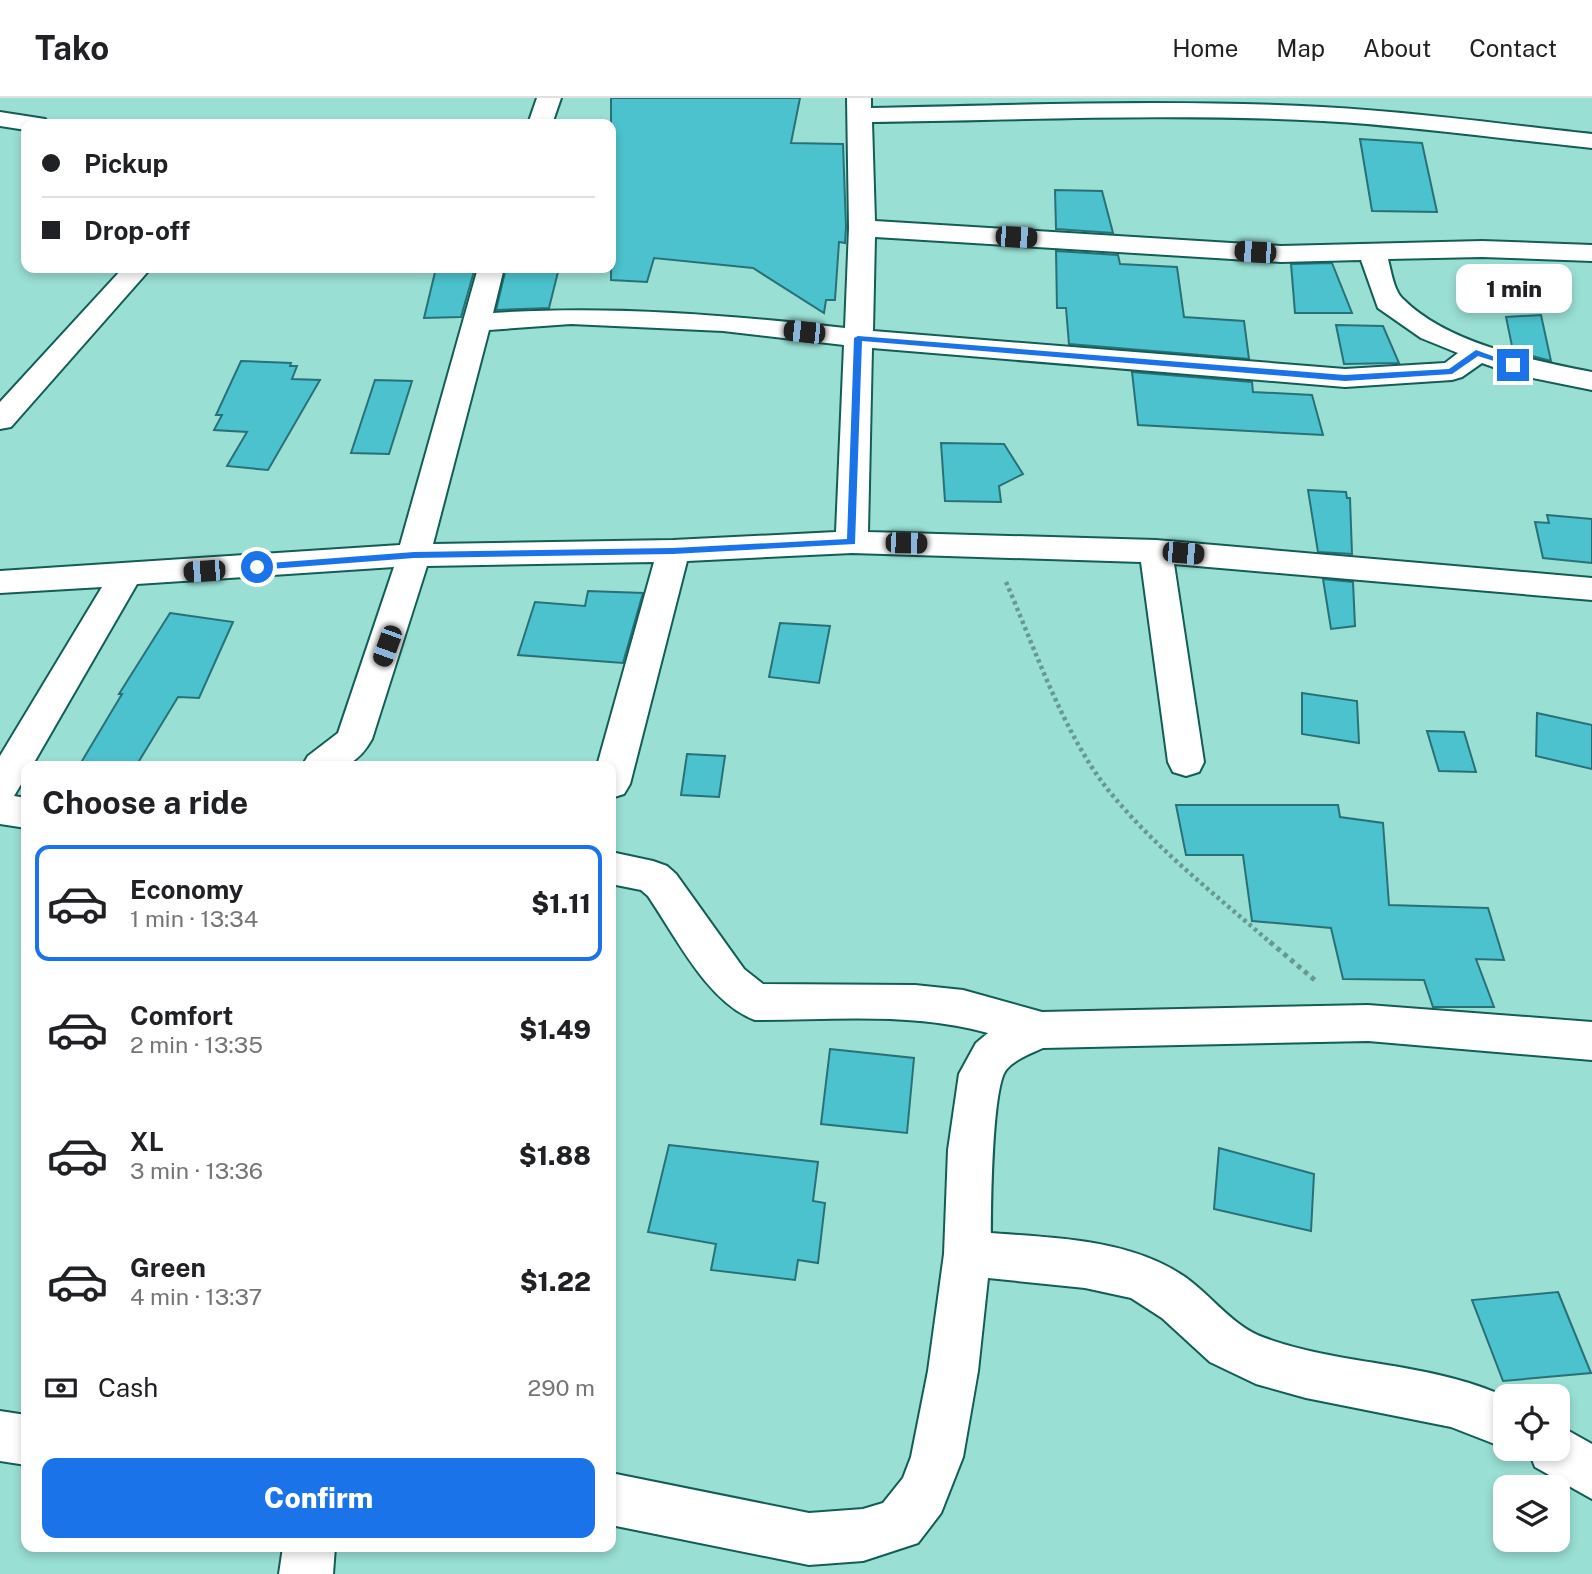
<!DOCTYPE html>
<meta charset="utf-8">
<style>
:root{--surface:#fff;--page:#f6f6f6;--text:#202124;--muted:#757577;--line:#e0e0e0;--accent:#1a73e8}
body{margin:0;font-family:"Public Sans",sans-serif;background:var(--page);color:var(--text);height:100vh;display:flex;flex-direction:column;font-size:26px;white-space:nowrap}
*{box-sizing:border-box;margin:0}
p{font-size:23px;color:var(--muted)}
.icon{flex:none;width:38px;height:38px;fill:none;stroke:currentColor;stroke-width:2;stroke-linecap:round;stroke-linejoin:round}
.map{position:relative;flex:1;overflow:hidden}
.panel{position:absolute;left:21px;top:663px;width:595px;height:791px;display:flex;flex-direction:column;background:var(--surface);border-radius:14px;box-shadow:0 4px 10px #0003}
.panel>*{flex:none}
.hud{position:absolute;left:21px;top:21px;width:595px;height:154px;border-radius:14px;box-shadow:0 4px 10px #0003;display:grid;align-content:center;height:154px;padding:0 21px;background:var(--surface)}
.buttons{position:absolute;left:1493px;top:1286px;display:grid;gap:14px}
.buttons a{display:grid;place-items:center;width:77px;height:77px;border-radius:14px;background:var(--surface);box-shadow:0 4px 10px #0003;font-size:35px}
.end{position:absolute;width:32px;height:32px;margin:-16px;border:9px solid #1a73e8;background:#fff;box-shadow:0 0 0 4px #fff}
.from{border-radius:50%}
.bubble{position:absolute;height:49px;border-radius:14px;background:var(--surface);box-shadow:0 4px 10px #0003;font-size:23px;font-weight:800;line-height:49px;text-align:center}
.car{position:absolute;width:21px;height:42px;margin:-21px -10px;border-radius:9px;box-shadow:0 0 5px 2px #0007;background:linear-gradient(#222 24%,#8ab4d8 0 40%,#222 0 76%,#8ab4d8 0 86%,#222 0)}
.hud b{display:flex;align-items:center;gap:24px;height:66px;font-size:26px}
.hud b+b{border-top:2px solid var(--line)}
.hud i{width:18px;height:18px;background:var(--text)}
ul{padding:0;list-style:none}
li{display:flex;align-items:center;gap:21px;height:116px;margin:0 14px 10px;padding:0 7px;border:4px solid transparent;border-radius:14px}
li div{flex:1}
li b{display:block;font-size:26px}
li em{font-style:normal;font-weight:800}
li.on{border-color:var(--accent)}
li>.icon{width:63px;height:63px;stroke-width:1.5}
h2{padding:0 21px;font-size:32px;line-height:84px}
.pay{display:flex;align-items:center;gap:18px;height:77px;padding:0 21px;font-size:26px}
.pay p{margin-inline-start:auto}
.primary-button{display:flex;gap:14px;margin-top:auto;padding:14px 21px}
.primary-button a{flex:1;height:80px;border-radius:14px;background:var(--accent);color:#fff;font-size:28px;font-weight:800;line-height:80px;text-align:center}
header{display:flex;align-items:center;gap:42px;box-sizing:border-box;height:98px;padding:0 35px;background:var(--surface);border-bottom:2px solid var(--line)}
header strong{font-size:33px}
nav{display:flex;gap:38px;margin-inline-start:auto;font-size:24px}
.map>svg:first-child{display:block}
</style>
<header>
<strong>Tako</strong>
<nav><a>Home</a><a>Map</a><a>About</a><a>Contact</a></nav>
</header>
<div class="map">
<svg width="1592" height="1476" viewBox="0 0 1592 1476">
<rect width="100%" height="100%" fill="#9adfd4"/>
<!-- building -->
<path fill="#4bc2cd" stroke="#297178" stroke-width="2" d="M611,0H800L791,45L843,46L846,129L845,145L839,144L835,202H826L824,215L753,170L654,160L647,184L611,182Z
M1360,41L1422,45L1437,114L1372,113Z
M1055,92L1102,93L1113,135L1056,131Z
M1056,153L1118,157L1120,166L1177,169L1184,219L1244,223L1249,261L1069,246L1066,210H1057Z
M1332,165L1352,215H1295L1291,166Z
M436,170H475L461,219L424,220Z
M506,170H559L549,210L496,212Z
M1541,217L1551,263L1513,253L1506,219Z
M1336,227L1383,228L1399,265L1344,266Z
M241,263L291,265L290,268H297L292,281L320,282L268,372L227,368L247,334L214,332L222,317H216Z
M1132,274L1252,284L1253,294L1312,297L1323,337L1138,327Z
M375,282L412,283L389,356L351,355Z
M941,345L1004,346L1023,376L999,388L1001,404L945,403Z
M1308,392L1346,394L1347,400H1350L1352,456L1318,454Z
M1547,417L1592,421V465L1543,460L1535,424L1549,425Z
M1323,481L1353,484L1355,528L1331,531Z
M588,493L643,495L623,565L518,557L535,504L585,508Z
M170,515L233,524L199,600L178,599L136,668H79L122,596H119Z
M780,525L830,528L819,585L769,579Z
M1302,595L1357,603L1359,645L1302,636Z
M1537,615L1592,627V671L1536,658Z
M1427,633L1464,634L1476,674L1439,673Z
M687,656L725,658L719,699L681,697Z
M1176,707H1338L1340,719L1383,725L1389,807L1488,810L1504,862L1476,861L1494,909H1433L1424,882L1343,881L1331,830L1252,823L1243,757H1186Z
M830,951L914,960L907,1035L821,1026Z
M669,1047L818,1064L813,1103L825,1105L818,1165L798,1162L795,1182L711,1172L716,1146L648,1134Z
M1219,1050L1314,1076L1311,1133L1214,1111Z
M1558,1194L1591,1275L1503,1283L1472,1202Z"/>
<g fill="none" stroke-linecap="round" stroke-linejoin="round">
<!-- minor casing -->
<g stroke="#125d55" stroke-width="4">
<path id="minor" d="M537,0H561L552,26H528Z
M847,0H871V10C1021,7 1172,1 1322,9C1413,14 1502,26 1592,36V50C1502,41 1413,28 1323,23C1173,15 1022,22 872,24L875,123L1281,148L1482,143L1592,147V163L1482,159L1388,161C1391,173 1394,193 1403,201C1448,246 1532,262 1592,274V292L1513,276L1482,265L1462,279L1452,282L1345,289L872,250L868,434L1156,442L1592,480V502L1174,466L1204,664L1199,674L1186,678L1173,674L1168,664L1141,464L852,455L687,463L630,686L624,696L611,700V668H597L654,464L427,468L372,641C354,673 336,671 302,668L308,658L338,635L394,469L137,486L32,668H26V678L14,698L26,700V730L0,726V658L102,489L0,495V473L400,447L478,170H504L493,215C611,207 727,217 845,230L849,130ZM875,139L1281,164L1361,162L1378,210L1421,240L1458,255L1445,265L1345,271L873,233ZM571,226L723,233L844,247L836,434L673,442L433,446L489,232Z
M0,14L45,21L49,26H26V32L0,28Z
M123,170H151L11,329L0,331V304Z
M611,754L653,763L667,768L676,776L744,871L763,886L915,887L963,892L1042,914L1368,907L1592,924V962L1368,943L1043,950C1030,956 1015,961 1006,972C992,990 991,1108 991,1135C1055,1140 1130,1141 1185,1179C1212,1198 1233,1229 1265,1240C1340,1267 1422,1264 1497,1295L1505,1299V1350L1451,1329L1306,1300L1256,1286L1210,1264L1162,1220L1131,1200L1085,1190L988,1180L978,1273L963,1359L941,1415L918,1445L863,1463L809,1467L611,1427V1375L809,1415L863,1411L883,1405L903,1380L911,1359L928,1273L944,1156L948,1052L959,976L976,945L988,935C914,914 832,922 755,922C708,905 676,839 648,798L641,792L611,786Z
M0,1313L26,1317V1367L0,1363Z
M1558,1327L1592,1346V1401L1535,1369L1528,1351H1558Z
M283,1449H335L333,1476H279Z"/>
</g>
<!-- path-far1 -->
<path stroke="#669a91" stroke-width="4.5" stroke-dasharray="3.5 3.5" stroke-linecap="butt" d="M1006,484C1035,551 1064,637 1109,693C1156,751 1216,797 1272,846"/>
<!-- path -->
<path stroke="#669a91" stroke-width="5" stroke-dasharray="4.5 4.5" stroke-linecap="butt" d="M1270,844L1317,884"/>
<!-- minor -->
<use href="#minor" fill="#fff" fill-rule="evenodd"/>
</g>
<!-- route -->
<path fill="#1a73e8" d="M858,238L1345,277L1449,271L1476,252L1517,267L1513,269L1478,258L1452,276L1345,283L862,243L855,446L673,456L414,460L257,472L252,469L257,466L414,454L673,450L847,441L854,240Z"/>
</svg>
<div class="buttons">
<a><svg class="icon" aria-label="locate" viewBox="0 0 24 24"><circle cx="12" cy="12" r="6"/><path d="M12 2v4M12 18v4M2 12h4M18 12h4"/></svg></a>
<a><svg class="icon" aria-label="layers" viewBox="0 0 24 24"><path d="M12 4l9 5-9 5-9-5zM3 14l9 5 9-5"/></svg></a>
</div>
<i class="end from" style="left:257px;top:469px"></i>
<i class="end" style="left:1513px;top:267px"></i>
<div class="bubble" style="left:1456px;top:166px;width:116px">1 min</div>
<i class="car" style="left:1016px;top:139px;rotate:93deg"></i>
<i class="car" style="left:1255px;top:154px;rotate:274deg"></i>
<i class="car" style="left:804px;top:234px;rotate:276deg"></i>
<i class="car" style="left:906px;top:445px;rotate:91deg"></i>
<i class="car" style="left:1183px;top:455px;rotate:95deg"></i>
<i class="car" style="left:204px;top:473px;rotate:266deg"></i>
<i class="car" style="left:387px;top:548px;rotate:200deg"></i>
<div class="hud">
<b><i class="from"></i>Pickup</b>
<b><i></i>Drop-off</b>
</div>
<section class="panel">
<h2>Choose a ride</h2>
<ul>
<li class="on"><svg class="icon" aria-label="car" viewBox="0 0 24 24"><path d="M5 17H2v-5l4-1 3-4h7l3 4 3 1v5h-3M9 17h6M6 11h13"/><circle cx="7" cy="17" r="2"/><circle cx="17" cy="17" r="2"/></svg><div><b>Economy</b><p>1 min · 13:34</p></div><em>$1.11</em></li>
<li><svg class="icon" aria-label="car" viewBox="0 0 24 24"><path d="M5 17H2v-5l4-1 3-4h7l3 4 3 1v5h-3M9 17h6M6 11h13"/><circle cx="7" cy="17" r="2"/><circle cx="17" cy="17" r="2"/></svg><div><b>Comfort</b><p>2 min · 13:35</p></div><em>$1.49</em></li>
<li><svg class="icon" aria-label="car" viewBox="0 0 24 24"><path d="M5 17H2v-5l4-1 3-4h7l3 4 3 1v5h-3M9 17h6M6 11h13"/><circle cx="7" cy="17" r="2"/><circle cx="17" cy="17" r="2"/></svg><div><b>XL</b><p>3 min · 13:36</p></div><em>$1.88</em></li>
<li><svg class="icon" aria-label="car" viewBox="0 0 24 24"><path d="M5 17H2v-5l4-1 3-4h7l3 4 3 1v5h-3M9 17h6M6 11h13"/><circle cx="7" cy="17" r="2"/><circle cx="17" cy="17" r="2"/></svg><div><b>Green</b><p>4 min · 13:37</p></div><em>$1.22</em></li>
</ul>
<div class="pay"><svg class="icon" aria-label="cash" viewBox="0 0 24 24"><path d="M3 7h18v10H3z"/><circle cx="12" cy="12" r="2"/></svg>Cash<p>290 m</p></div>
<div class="primary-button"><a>Confirm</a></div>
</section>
</div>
